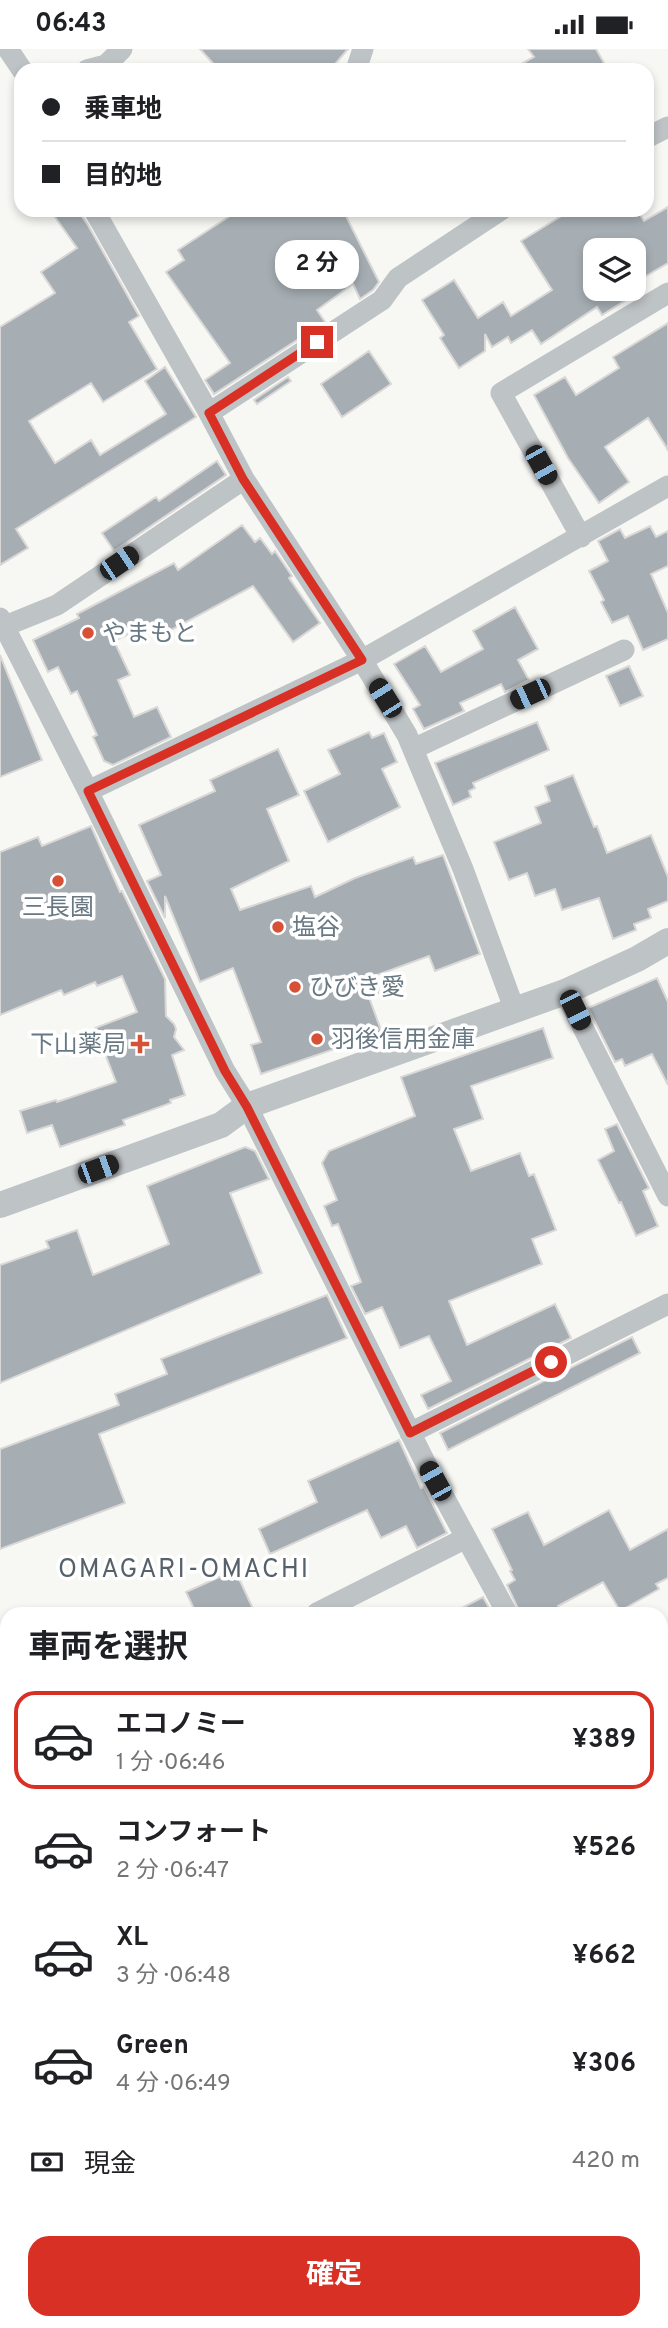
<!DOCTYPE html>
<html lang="ja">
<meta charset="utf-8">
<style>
:root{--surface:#fff;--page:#f2f2f2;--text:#202124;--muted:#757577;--line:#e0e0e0;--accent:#d93025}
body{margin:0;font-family:Overpass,"Noto Sans JP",sans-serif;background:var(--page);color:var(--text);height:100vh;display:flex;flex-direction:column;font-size:26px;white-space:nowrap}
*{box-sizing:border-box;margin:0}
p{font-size:23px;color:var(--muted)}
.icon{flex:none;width:38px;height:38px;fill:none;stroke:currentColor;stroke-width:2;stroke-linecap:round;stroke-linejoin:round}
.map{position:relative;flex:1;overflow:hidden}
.drawer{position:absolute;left:0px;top:1558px;width:668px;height:723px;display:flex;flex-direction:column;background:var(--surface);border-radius:21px 21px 0 0;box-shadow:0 4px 10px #0003}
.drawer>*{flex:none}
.banner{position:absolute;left:14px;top:14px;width:640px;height:154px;border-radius:21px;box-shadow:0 4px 10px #0003;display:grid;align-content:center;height:154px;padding:0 28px;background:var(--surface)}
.controls{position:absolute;left:583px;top:189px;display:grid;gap:14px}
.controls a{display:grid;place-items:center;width:63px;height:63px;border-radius:14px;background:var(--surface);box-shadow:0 4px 10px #0003;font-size:35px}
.end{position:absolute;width:32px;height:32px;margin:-16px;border:9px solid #d93025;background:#fff;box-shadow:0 0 0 4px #fff}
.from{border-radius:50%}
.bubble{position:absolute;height:49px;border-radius:21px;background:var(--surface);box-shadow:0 4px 10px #0003;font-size:23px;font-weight:700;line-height:49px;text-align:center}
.car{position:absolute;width:21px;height:42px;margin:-21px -10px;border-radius:9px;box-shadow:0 0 5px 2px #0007;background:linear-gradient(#222 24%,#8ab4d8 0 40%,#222 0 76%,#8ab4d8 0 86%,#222 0)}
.banner b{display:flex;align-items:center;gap:24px;height:66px;font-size:26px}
.banner b+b{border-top:2px solid var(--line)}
.banner i{width:18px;height:18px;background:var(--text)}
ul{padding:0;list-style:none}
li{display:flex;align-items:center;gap:21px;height:98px;margin:0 14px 10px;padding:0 14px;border:4px solid transparent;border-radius:21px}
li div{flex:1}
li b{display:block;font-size:26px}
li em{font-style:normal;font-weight:700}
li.selected{border-color:var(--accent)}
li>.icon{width:63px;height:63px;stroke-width:1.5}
h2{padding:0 28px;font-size:32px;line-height:84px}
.pay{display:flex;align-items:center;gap:18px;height:77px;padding:0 28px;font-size:26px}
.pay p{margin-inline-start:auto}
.button{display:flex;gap:14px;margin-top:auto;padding:14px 28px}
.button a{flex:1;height:80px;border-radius:21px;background:var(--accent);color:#fff;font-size:28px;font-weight:700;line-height:80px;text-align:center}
.status{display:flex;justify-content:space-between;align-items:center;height:49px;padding:0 35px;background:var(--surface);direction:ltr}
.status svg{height:19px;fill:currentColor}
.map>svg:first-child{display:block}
</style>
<div class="status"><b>06:43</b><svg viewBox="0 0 49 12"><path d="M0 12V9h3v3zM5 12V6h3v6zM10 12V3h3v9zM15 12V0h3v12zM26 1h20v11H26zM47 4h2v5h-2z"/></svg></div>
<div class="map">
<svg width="668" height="2279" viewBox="0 0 668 2279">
<rect width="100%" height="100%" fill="#f7f7f4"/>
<!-- water -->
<path fill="#b7c3c6" d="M668,1705V1890L662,1893V1709Z
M7,2026V2211L0,2213V2027Z"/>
<!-- pier -->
<path fill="#f7f7f4" d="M662,1773L668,1787V1894L662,1897Z"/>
<!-- building -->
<path fill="#a6aeb3" stroke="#d9d8d7" stroke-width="2" d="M200,0H348L330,21H219Z
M528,0H596L608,21H510L534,8Z
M668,158V214L634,234V201H595V240H634V237L637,244L602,266L597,258L541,295L532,281L511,294L508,288L492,298L485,285V302L459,319L440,289L444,286L422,251L454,231L478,269L503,253L511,267L552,241L521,192L571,161H637L644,172Z
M50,161H77L88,176L139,267L129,273L157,320L103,353L91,334L29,372L55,414L91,391L100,406L166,365L145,332L165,318L196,368L16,480L28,499L0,516V278L55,244L41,223L77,199Z
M239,161H343L379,233L373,241L360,250L353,235L317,261L325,273L214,345L205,331L230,314L166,223L184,211L178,201Z
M668,274V401L648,369L605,398L629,433L599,454L568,409L534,346L565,328L576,346L619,319L613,308Z
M369,302L391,335L342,368L321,335Z
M288,328L291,332L257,355L254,351Z
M217,412L226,426L114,502L102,484L156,448L159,452Z
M242,476L255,493L260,489L272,505L275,502L292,527L289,529L320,574L293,593L253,537L162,586L155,572L114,592L130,626L118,631L134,668L157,658L171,688L113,716L104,712L93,688L97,686L77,642L71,645L58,618L48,623L33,591L79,569L77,565L174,514L178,521Z
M650,477L656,488L668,482V517L651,525L668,564V590L643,601L628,567L612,574L601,553L604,551L589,522L608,512L598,492L620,480L625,489Z
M515,558L538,600L518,611L529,631L505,643L501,635L460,654L464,662L424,680L413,660L420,656L394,615L425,597L441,623L483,600L473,582Z
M0,606L42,711L0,728Z
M629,617L643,647L620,657L606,627Z
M537,673L549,701L473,734L475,739L469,742L471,748L453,756L435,714Z
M369,683L372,689L384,684L397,713L382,720L400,758L328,793L304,742L340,725L328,701Z
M278,700L299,746L267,760L289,812L231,840L240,861L311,837L315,848L355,829L413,808L416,815L443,806L480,905L435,922L429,907L374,927L380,944L369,948L382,984L261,1025L251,996L261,993L233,919L200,933L165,847V869L147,832L161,826L139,776L215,742L210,731Z
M573,726L594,778L597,777L607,804L651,786L668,828V852L648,860L651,869L634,875L636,881L613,890L599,849L562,861L555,840L535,847L527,824L509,831L494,793L541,774L535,758L550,752L545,737Z
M91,777L120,843L122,842L165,930L166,967L174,975L176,980L174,988L184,1001L172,1006L185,1046L170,1051L171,1054L123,1071L125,1076L60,1098L52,1076L27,1084L20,1062L56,1051L57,1053L116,1033L95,979L137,963L122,927L97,937L95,933L64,946L61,941L0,966V803L38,788L42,797Z
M657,929L668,953V1036L652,1005L625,1017L622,1010L615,1013L588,959Z
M543,979L553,1009L471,1037L483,1070L454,1080L471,1122L520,1104L529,1127L534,1125L556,1181L532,1190L542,1215L449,1252L467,1296L555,1255L571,1289L428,1360L421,1346L451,1332L429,1287L400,1299L382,1258L365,1265L351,1237L361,1233L338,1175L332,1177L324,1157L337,1151L322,1114L329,1102L415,1067L401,1028Z
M617,1075L649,1139L643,1142L658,1177L636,1187L621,1153L619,1154L598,1111L614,1102L605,1080Z
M245,1098L255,1102L269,1130L230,1144L262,1224L0,1334V1216L49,1199L46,1192L77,1181L93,1226L169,1195L147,1137Z
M327,1246L347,1289L99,1385L125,1454L0,1500V1400L119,1356L115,1345L167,1325L161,1310Z
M632,1288L640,1304L448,1401L440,1384Z
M399,1391L421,1439L424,1438L447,1484L417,1499L406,1477L381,1489L367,1461L270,1505L259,1480L317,1453L308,1432Z
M609,1461L630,1501L668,1480V1529L656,1535L659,1540L620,1562L603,1533L558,1557L562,1564H520L507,1536L515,1531L510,1522L512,1521L492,1480L528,1463L544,1496Z
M235,1521L255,1564H196L186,1543Z
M483,1548L492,1564H452Z"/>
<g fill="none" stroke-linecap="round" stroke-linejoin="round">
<!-- path -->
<path stroke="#b9bcbe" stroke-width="4.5" stroke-dasharray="3.5 3.5" stroke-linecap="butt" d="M0,1964L7,1961
M662,1967L668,1963
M0,1983L7,1979
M0,1988L7,1992
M662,1993L668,1989
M55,2279L66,2273
M102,2279L114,2273"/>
<!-- minor -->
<path stroke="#bec3c6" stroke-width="21" d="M8,0L22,21
M87,21L106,16L122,0
M356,21L363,0
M648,88L668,78
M94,161L209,364L244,430L362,611L407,686L463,820L515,962
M209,364L382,251L398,229L501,161
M581,488L501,344L668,244
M0,569L88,742L225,1022L247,1057L425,1413L507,1564
M0,579L57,556L244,430
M413,700L624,601
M88,742L362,611L668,437
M565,943L668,1147
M410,1384L668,1255
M317,1564L466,1489
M662,1635L668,1631
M0,1660L7,1659
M662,1854L668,1866
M662,2121L668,2117
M647,2273L650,2279
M378,2279L388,2273"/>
<!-- tertiary -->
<path stroke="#bec3c6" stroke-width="26" d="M0,1156L221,1076L247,1057L565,943L637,910L668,892"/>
</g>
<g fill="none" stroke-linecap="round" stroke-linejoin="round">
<!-- route -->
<path stroke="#d93025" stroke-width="9" d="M317,293L209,364L243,430L362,611L88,742L225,1022L247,1058L410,1384L551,1313"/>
</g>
<!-- markers -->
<g fill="#d65136" stroke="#fff" stroke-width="2.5">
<circle cx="88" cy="584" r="7"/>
<circle cx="58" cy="832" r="7"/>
<circle cx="278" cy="878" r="7"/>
<circle cx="295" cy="938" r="7"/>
<circle cx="317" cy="990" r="7"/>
<path d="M136.5 984.5h7v7h7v7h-7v7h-7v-7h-7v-7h7z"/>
</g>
<g text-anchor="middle" stroke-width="7" stroke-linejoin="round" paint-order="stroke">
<!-- poi labels -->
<g font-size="24" fill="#687983" stroke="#fff" text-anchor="start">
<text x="102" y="592">やまもと</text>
<text x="58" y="866" text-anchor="middle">三長園</text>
<text x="292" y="886">塩谷</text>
<text x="309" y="946">ひびき愛</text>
<text x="331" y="998">羽後信用金庫</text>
<text x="126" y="1003" text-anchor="end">下山薬局</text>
</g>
<!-- neighbourhood labels -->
<g font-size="26" letter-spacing="2" fill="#566169" stroke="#fff">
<text x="184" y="1528">OMAGARI-OMACHI</text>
</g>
</g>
</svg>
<div class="controls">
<a><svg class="icon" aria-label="layers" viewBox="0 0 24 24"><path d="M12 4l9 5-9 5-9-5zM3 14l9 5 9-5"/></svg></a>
</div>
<i class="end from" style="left:551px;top:1313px"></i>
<i class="end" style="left:317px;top:293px"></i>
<div class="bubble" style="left:275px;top:191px;width:84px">2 分</div>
<i class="car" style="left:541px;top:416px;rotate:151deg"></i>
<i class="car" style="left:119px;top:514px;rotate:56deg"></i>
<i class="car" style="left:530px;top:645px;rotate:245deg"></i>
<i class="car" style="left:385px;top:649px;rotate:328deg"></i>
<i class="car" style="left:575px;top:961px;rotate:154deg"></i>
<i class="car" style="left:98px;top:1120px;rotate:70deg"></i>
<i class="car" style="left:435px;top:1432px;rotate:331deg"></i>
<div class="banner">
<b><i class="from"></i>乗車地</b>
<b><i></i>目的地</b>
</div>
<section class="drawer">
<h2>車両を選択</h2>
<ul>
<li class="selected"><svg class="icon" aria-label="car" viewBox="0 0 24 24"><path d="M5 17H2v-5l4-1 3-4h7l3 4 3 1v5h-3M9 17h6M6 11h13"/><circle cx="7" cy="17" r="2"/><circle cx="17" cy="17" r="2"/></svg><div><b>エコノミー</b><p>1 分 · 06:46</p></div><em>¥389</em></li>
<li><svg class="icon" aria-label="car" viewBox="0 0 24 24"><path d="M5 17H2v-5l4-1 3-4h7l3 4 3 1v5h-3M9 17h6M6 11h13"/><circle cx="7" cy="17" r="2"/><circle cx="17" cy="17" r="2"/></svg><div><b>コンフォート</b><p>2 分 · 06:47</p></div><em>¥526</em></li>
<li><svg class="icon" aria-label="car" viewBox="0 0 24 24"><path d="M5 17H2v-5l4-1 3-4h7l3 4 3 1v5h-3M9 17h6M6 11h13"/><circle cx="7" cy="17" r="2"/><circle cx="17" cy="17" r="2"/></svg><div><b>XL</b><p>3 分 · 06:48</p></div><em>¥662</em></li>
<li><svg class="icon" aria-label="car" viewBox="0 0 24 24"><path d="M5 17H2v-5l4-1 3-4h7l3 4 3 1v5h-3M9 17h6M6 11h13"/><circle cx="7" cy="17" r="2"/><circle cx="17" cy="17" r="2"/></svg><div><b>Green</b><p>4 分 · 06:49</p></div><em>¥306</em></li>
</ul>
<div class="pay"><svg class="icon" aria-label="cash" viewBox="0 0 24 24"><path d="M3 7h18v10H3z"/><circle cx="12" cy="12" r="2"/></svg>現金<p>420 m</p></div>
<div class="button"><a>確定</a></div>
</section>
</div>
